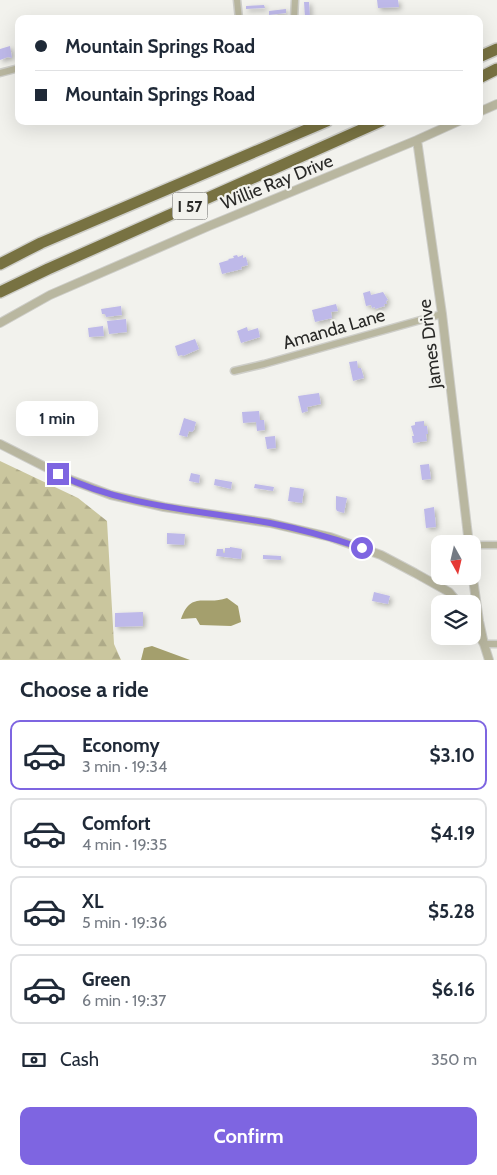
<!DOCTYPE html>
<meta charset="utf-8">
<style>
:root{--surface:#fff;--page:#f2f2f3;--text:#1f2937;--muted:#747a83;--line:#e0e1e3;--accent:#7e65e1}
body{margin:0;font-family:Cabin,sans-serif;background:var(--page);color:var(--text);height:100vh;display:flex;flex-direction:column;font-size:19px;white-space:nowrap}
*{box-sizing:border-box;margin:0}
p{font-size:16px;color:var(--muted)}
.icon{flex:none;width:28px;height:28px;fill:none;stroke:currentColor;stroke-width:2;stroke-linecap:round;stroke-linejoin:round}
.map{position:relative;height:660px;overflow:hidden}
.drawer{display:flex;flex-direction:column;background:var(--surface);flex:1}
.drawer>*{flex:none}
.top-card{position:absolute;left:15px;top:15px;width:468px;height:110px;border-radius:10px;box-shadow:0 5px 20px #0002;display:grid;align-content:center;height:110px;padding:0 20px;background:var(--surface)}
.needle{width:32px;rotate:172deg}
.buttons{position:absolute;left:431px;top:535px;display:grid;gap:10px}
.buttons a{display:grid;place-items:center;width:50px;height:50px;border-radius:10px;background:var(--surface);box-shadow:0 5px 20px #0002;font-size:25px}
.end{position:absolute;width:22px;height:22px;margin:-11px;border:6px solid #7e65e1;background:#fff;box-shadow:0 0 0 2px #fff}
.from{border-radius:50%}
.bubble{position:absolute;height:35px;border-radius:10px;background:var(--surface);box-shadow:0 5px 20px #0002;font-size:16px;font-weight:700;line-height:35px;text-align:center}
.top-card b{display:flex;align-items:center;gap:18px;height:48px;font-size:19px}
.top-card b+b{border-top:1px solid var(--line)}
.top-card i{width:12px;height:12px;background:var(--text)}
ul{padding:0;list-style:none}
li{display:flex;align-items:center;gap:15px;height:70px;margin:0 10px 8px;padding:0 10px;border:2px solid var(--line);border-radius:10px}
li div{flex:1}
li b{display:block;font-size:19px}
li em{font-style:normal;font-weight:700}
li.active{border-color:var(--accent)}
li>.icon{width:45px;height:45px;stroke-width:1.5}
h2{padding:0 20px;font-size:22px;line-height:60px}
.pay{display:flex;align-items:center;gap:12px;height:55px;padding:0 20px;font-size:19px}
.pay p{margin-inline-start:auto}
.button{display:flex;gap:10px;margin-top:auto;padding:10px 20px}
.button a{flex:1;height:58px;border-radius:10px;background:var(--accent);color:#fff;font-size:20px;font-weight:700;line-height:58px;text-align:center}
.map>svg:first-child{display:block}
</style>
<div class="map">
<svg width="497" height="660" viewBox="0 0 497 660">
<defs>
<pattern id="forest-firs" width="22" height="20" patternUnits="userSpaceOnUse" patternTransform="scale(1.25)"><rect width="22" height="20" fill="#cac69e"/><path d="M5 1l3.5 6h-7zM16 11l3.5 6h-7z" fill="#aeaa88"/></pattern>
<filter id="shadow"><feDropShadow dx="2.5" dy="2.5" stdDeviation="2.5" flood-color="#0004"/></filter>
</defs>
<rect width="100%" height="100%" fill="#f2f2ed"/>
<!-- forest -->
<path fill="url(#forest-firs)" d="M0,461L78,498L107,521L114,644L121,660H0Z"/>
<!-- water -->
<path fill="#a49f6d" d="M227,598L238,606L241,622L231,626L200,625L196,618L181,619C191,590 206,606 227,598Z
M152,646L190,660H141L144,648Z"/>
<!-- building -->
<path fill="#beb9e9" filter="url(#shadow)" d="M377,0H398L399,7L378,8Z
M304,2H309L310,17H305Z
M264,5L265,8L246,9V6Z
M286,9V13L269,15V11Z
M10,46L12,58L8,57L0,60V49Z
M237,255L238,257L243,255V258L246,257L248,265L241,267L242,269L222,274L219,263L229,260L228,259L234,258L233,256Z
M370,291L371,295L383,292L388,300L386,301L387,304H384L385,306L375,309V307L372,308L371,305L366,306L363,293Z
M336,304L338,311L331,312L332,318L315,322L312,310Z
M121,306L122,315L106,317L105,314H102L101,309Z
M126,319L127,332L109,334L107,321Z
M103,326L104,336L89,337L88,328Z
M247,327L248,331L258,328L260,337L241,343L237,331Z
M195,339L199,349L183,356L182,355L178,356L175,346Z
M357,361L358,368H361L364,378L353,381L349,362Z
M319,393L321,404L307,407L308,411L302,413L298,396Z
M259,411L260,420H264L265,430L257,431L256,422L243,423L242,412Z
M184,418L196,422L194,430L192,432L189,431L187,437L179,435Z
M424,421V426H427L428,434H426L427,441L413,443L412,436H414L411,426L415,425V422Z
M275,436L276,448L267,449L265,437Z
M429,464L431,479L422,480L420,465Z
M191,473L200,475L199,483L189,481Z
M215,479L232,482L231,489L214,485Z
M255,484L274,487L273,491L254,488Z
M290,487L304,489L302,503L288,501Z
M336,496L347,498L344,513L337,511L336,509Z
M434,507L436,527L426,528L424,509Z
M167,533L185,534L184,545L167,544Z
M230,547L242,549L241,559L216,556L217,549H223V553H225V548H230Z
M263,555L281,556V560L263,559Z
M374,592L390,596L388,604L372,601Z
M143,612V626L115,627V613Z"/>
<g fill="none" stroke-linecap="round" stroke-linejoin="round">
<!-- minor casing -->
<g stroke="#cecec9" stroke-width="9">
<path id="minor" d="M237,0L239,19
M294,19L295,0
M0,73L19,68
M234,371L264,364L442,314
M472,545H497
M484,644H497"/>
</g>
<!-- tertiary casing -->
<g stroke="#cecec9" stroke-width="10">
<path id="tertiary" d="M479,112L497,104
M417,140L442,314L469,544
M0,323L50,295L209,226L417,140L459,121
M0,444L71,480L111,495L164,507L270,523L330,537L381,555L415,573L449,592L459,604
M472,572L479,621L484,644
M472,623L484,644L489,660"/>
</g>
<!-- motorway casing -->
<g stroke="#cecec9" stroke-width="14">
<path id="motorway" d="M479,57L497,49
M479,78L497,69
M0,264L41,243L327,121
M0,292L48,269L381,121"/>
</g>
<!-- minor -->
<use href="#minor" stroke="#b9b7a0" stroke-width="6"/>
<!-- tertiary -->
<use href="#tertiary" stroke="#b9b7a0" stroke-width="8"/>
<!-- motorway -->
<use href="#motorway" stroke="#787242" stroke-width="11"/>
</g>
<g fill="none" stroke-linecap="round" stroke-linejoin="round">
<!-- route -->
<path stroke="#7e65e1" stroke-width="6" d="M58,474C124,507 198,510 270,523C301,529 332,538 362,548"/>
</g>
<g text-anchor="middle" stroke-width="4.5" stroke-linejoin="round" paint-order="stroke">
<!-- shield labels -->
<rect fill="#f2f2ed" stroke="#656562" stroke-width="1" x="172.5" y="192.5" width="35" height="27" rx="4"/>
<g font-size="16" font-weight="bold" fill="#292927">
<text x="190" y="212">I 57</text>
</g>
<!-- street labels -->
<g font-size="18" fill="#292927" stroke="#f2f2ed">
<text transform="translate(277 182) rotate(-22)" y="6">Willie Ray Drive</text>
<text transform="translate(334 329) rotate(-16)" y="6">Amanda Lane</text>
<text transform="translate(430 344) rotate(-97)" y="6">James Drive</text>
</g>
</g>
</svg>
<div class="buttons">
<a><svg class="needle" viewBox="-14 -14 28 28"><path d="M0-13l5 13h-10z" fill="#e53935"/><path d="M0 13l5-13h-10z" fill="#747a83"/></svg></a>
<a><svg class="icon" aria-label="layers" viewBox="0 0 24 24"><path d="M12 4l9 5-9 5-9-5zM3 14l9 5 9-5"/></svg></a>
</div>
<i class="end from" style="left:362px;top:548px"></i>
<i class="end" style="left:58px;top:474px"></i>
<div class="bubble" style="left:16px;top:401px;width:82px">1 min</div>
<div class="top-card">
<b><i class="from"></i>Mountain Springs Road</b>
<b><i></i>Mountain Springs Road</b>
</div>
</div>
<section class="drawer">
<h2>Choose a ride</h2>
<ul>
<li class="active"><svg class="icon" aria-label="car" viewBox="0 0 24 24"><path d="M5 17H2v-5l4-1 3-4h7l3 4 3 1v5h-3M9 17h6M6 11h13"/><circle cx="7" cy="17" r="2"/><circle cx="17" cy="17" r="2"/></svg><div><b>Economy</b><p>3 min · 19:34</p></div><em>$3.10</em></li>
<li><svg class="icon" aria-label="car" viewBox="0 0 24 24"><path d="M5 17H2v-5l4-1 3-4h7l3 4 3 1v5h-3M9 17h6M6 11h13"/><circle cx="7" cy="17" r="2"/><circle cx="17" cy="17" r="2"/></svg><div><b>Comfort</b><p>4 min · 19:35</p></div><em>$4.19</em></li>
<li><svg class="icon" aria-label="car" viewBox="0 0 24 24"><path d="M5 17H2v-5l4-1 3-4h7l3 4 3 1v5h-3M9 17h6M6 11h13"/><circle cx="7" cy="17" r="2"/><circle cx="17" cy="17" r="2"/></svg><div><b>XL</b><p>5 min · 19:36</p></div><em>$5.28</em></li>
<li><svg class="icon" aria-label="car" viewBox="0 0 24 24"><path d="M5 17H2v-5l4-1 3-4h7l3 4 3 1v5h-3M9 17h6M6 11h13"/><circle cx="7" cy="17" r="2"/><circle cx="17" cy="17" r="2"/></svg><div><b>Green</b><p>6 min · 19:37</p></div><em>$6.16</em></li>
</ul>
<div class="pay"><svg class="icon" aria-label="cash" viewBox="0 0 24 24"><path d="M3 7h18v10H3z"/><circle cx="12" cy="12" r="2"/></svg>Cash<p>350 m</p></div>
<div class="button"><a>Confirm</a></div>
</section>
